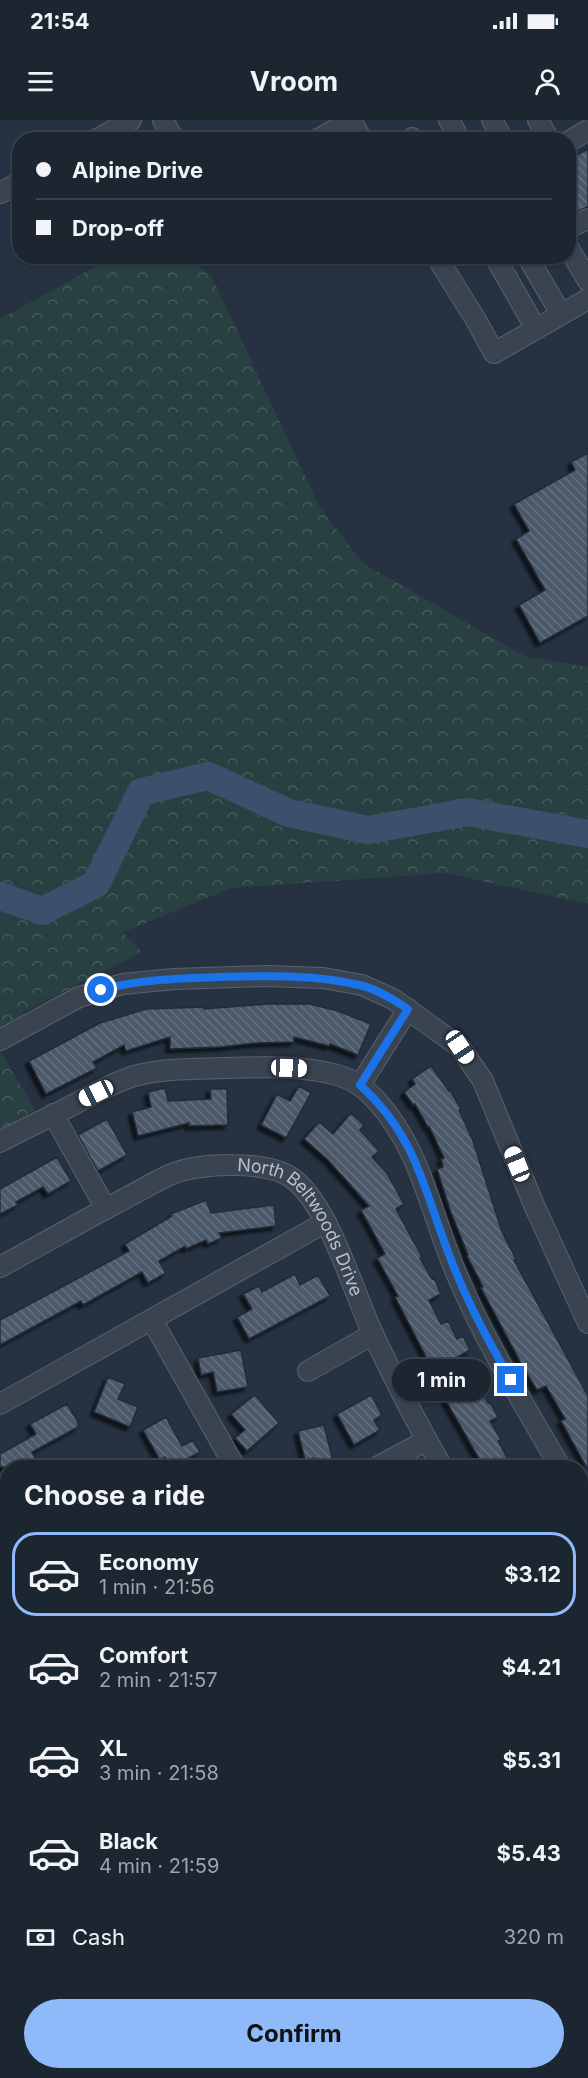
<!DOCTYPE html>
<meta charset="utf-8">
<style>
:root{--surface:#1c2631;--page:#252e39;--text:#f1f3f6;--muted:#a0a5ab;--line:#3a434d;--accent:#8ebaf9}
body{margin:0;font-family:Inter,sans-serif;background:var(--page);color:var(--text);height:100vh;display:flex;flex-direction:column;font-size:22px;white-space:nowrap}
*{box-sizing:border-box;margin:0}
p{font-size:20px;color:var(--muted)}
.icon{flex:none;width:33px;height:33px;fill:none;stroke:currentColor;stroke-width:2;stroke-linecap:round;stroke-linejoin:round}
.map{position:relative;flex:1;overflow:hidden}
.drawer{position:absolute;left:0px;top:1340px;width:588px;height:620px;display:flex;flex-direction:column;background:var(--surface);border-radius:24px 24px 0 0;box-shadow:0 2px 4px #0004,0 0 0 2px var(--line)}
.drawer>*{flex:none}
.guide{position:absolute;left:12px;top:12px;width:564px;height:132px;border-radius:24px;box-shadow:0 2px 4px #0004,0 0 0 2px var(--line);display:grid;align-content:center;height:132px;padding:0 24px;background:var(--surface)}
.end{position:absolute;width:27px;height:27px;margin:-14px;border:8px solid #1a73e8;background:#fff;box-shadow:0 0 0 3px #fff}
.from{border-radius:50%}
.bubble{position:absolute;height:42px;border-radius:21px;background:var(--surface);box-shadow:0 2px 4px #0004,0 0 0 2px var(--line);font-size:20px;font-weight:700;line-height:42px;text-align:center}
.car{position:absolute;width:18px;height:36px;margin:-18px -9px;border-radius:8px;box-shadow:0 0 4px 2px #0007;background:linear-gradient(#fff 24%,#345 0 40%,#fff 0 76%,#345 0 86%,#fff 0)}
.guide b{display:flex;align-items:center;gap:21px;height:57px;font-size:22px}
.guide b+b{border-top:2px solid var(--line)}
.guide i{width:15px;height:15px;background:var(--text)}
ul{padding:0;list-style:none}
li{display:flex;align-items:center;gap:18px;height:84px;margin:0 12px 9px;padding:0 12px;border:3px solid transparent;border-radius:24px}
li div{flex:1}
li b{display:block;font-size:22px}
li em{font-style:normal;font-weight:700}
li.current{border-color:var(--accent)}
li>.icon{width:54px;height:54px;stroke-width:1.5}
h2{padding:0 24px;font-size:27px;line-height:72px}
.pay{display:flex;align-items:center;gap:15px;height:66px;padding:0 24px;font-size:22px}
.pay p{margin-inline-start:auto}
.action{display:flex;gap:12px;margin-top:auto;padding:12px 24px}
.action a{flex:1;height:69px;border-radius:36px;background:var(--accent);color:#111;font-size:24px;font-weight:700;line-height:69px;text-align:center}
.status{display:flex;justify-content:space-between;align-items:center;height:42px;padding:0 30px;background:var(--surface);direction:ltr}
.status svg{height:16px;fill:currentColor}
header{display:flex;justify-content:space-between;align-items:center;height:78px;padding:0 24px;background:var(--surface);font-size:27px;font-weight:700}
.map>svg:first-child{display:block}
</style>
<div class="status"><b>21:54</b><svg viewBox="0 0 49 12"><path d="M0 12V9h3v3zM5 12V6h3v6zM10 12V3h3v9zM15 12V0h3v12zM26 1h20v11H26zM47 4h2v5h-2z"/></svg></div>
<header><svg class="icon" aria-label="menu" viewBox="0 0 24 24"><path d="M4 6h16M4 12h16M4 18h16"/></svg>Vroom<svg class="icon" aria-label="person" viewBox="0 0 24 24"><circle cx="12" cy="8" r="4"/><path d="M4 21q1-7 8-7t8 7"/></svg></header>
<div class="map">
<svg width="588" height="1958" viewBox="0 0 588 1958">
<defs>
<pattern id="forest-crowns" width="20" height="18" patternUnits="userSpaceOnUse" patternTransform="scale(1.5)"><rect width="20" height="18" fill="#284042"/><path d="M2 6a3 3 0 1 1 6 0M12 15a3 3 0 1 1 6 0" fill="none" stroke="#455a5c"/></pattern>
<pattern id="building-back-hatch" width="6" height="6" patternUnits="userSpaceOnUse" patternTransform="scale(1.5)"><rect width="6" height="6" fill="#4c596a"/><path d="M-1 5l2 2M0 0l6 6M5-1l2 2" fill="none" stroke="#646f7e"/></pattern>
<filter id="shadow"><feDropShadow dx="-4" dy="4" stdDeviation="1.5" flood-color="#0009"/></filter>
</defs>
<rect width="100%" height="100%" fill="#263241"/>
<!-- forest -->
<path fill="url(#forest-crowns)" d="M114,137H187L212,157L320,388L363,443L526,537L588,547V784L446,753L232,768L123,812L142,832L22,893L34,913L1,932L35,990L0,1010V199Z"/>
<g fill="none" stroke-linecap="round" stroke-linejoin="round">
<!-- river -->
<path stroke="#3b506a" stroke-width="28" d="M0,776L42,791L96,764L141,672L208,656L289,693L368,710L468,692L588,714"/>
</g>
<!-- building -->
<path fill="url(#building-back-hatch)" stroke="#212b38" stroke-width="1.5" filter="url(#shadow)" d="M588,29V87L573,93L568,84V40Z
M588,333V496L540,523L519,485L545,470L516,419L529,411L514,384L575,350L571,342Z
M267,884H310L338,891L371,904L358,935L330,924L329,926L294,917V922L256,923L220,927L170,929V917L126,931L124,925L93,942L97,948L46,974L29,941L100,903L146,889L204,887V889Z
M431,946L449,971L450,970L461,989L459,990L473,1021L502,1112L516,1139L514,1140L588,1276V1350L561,1301L565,1299L546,1266L537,1270L523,1247L481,1168L483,1167L467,1136L468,1135L450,1090L437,1049L443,1047L441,1039L444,1038L429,1006L428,1007L415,984L413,985L404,972L415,964L412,959Z
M299,966L311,973L286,1018L261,1005L277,974L290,981Z
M165,968L168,981L211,979L210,969H227L228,1005L189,1006V1003L138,1016L132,992L151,987L148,972Z
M351,993L364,1005L360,1010L379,1031L372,1037L387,1053L404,1084L396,1089L422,1137L420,1138L432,1159L434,1158L441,1174L429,1180L441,1204L448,1201L457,1219L463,1216L470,1230L452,1240L466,1266L476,1261L488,1283L490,1282L498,1297L490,1301L501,1320L498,1321L512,1347H484L434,1260L437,1258L395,1177L398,1176L377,1138L385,1134L361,1090L369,1086L328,1040L304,1019L319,1002L333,1014Z
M107,999L127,1035L98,1051L78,1015Z
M57,1037L71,1061L48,1074L43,1067L16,1082L18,1085L0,1094V1069Z
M206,1080L211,1093L274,1085L276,1106L219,1113L222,1118L208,1124L206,1120L186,1129L185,1126L159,1141L166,1153L148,1163L142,1152L83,1185L81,1181L0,1225V1200L129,1131L125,1124L172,1096L171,1094Z
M295,1154L300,1165L318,1155L330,1176L249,1219L237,1197L252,1189L243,1174L259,1166L262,1172Z
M241,1230L248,1267L217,1272L213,1252L201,1255L198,1238Z
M108,1257L125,1264L118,1279L138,1287L130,1307L94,1292Z
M255,1275L279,1303L247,1331L235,1318L245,1310L231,1294Z
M371,1275L382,1295L374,1300L380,1310L354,1325L337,1294Z
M67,1284L78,1302V1307L32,1332L40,1347H0V1334L36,1314L30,1304Z
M166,1297L182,1326L193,1320L200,1332L172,1347H170L165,1337L160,1340L143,1310Z
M324,1305L334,1345L316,1347L314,1338L305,1340L298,1311Z"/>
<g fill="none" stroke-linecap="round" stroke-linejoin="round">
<!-- minor casing -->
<g stroke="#58626e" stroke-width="22">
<g id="minor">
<path d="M163,0L174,20"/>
<path d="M351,0L362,20"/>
<path d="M449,0L460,20"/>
<path d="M492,0L503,20"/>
<path d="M538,0L549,20"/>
<path d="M412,18L413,20"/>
<path d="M96,20L131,0"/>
<path d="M317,20L351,0"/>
<path d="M568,22L588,10"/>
<path d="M0,73L20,62"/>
<path d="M568,108L588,99"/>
<path d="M568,127L588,161"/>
<path d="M436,136L476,200L494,233L588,179"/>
<path d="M527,136L561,194"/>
<path d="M499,144L536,209"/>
<path d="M0,920L79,877L123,864L174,859L267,856L323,858L362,865L393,879L460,927L483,961L534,1085L588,1203"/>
<path d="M360,965L408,889"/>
<path d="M53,994L106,1089"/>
<path d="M0,1022C23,1009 46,999 69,987C90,976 112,963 134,956C164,948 195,949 225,948C262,947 301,945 337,955C352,959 365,968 375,979C421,1028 431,1095 457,1155C485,1222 524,1284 560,1347"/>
<path id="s1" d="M0,1147C41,1125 82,1101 124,1079C140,1071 155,1061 172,1054C199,1043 267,1040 292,1058C329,1085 353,1171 373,1214C394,1259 417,1304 442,1347"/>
<path d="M152,1200L235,1347"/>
<path d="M308,1251L373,1214"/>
<path d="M0,1284L326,1102"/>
<path d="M377,1347L427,1320"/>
<path d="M580,1385L588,1398"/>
<path d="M580,1416L588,1412"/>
<path d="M0,1420L8,1416"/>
<path d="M0,1538L8,1551"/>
<path d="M580,1687L588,1700"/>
<path d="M0,1764L8,1778"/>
<path d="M0,1874L8,1870"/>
<path d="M103,1952L107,1958"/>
<path d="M226,1952L230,1958"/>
<path d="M578,1952L582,1958"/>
<path d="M251,1958L263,1952"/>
</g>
</g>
<!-- minor -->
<use href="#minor" stroke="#3a4451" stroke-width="20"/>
</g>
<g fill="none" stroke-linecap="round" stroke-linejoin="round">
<!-- route -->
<path stroke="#1a73e8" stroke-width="8" d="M101,870C139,859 179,859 218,857C265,856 313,854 359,865C377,869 393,879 408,889L360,965C417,1016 424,1071 450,1137C466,1180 488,1221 511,1260"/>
</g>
<g text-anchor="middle" stroke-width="4.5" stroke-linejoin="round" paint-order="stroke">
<!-- street labels -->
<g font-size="18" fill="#b7bfcb" stroke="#1f2936">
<text dy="6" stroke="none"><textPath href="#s1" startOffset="358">North Beltwoods Drive</textPath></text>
</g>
</g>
</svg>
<i class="end from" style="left:101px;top:870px"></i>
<i class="end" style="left:511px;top:1260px"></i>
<div class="bubble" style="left:392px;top:1239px;width:99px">1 min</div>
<i class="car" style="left:460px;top:927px;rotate:146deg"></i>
<i class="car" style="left:289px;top:948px;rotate:92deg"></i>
<i class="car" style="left:96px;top:973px;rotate:244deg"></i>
<i class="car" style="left:517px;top:1044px;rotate:338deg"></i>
<div class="guide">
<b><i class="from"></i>Alpine Drive</b>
<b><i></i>Drop-off</b>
</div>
<section class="drawer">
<h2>Choose a ride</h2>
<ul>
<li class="current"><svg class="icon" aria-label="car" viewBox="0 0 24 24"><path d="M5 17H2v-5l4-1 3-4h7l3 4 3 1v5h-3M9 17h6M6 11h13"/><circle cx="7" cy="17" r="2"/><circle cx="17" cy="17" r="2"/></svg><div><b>Economy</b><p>1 min · 21:56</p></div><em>$3.12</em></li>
<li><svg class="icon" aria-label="car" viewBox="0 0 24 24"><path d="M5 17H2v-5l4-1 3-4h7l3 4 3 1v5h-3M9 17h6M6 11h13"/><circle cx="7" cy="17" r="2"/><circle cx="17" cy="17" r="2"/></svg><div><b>Comfort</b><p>2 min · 21:57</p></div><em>$4.21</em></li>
<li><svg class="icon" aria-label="car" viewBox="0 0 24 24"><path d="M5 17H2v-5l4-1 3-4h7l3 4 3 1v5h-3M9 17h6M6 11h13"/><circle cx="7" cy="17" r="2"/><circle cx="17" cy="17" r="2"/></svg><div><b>XL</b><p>3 min · 21:58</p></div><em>$5.31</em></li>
<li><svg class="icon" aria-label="car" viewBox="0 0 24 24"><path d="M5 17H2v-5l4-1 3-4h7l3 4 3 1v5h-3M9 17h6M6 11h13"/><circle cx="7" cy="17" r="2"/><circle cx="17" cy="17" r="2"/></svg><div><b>Black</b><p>4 min · 21:59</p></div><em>$5.43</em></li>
</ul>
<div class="pay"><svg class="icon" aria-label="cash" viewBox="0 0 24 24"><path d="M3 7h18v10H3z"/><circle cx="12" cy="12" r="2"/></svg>Cash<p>320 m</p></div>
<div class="action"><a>Confirm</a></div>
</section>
</div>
